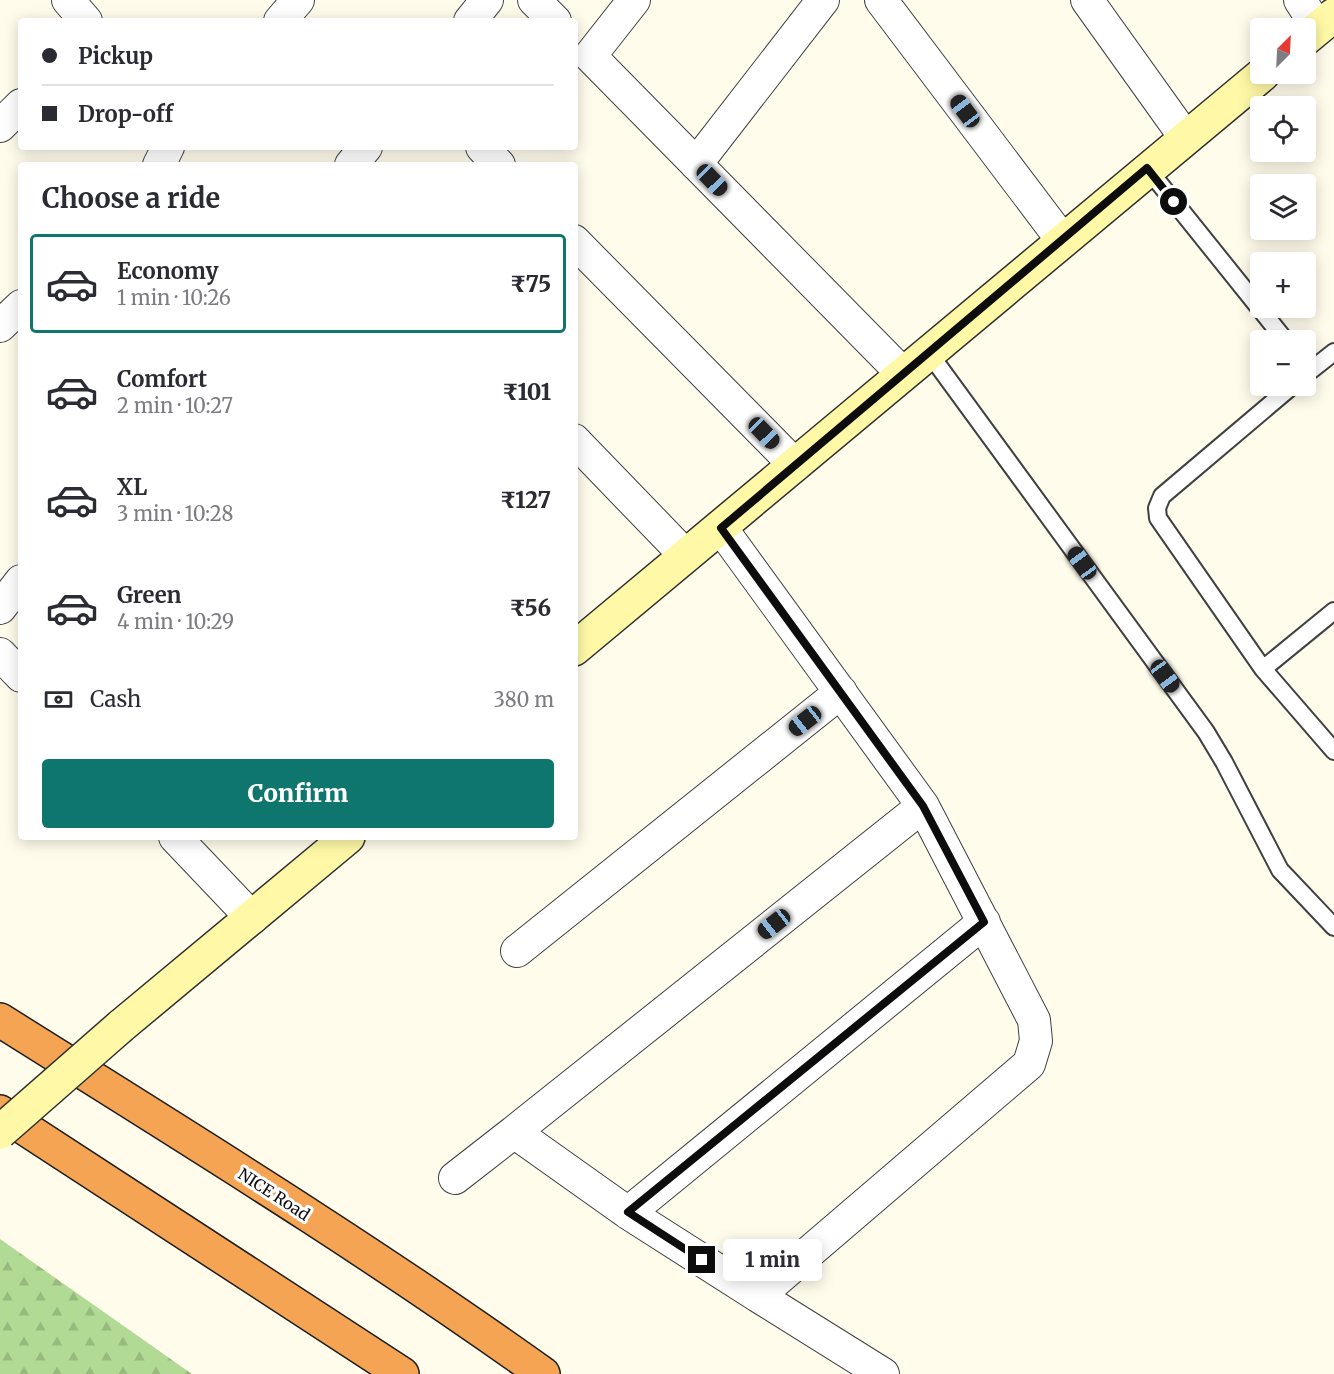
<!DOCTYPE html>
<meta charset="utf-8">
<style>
:root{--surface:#fff;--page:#f7f7f7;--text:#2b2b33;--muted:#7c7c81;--line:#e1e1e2;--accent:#0f766e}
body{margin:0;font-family:Merriweather,serif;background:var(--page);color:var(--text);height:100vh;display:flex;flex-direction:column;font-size:22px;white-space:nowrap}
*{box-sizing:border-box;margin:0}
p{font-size:20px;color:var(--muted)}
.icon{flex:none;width:33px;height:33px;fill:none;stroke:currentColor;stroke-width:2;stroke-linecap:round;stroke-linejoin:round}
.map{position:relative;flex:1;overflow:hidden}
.panel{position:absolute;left:18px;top:162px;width:560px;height:678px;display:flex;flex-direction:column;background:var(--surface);border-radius:6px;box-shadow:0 3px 15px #0003}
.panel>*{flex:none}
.top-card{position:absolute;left:18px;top:18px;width:560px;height:132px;border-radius:6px;box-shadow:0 3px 15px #0003;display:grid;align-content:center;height:132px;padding:0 24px;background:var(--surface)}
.needle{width:39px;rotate:24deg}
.tools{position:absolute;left:1250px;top:18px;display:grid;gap:12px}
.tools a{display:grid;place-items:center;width:66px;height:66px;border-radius:6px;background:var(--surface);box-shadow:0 3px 15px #0003;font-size:30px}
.end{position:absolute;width:27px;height:27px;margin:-14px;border:8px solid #0d0d0d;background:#fff;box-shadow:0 0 0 3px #fff}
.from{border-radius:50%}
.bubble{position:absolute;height:42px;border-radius:6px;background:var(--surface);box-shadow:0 3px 15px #0003;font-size:20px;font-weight:800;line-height:42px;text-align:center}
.car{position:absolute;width:18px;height:36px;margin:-18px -9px;border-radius:8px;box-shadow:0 0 4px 2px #0007;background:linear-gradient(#222 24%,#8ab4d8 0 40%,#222 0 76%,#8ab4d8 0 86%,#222 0)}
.top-card b{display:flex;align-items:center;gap:21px;height:57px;font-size:22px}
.top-card b+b{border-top:2px solid var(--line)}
.top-card i{width:15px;height:15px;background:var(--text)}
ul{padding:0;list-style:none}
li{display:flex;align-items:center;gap:18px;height:99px;margin:0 12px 9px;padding:0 12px;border:3px solid transparent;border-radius:6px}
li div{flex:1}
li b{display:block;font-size:22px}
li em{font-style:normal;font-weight:800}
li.active{border-color:var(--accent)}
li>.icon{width:54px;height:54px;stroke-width:1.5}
h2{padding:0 24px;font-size:27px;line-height:72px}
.pay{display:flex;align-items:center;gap:15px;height:66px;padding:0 24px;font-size:22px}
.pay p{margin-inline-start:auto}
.cta{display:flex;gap:12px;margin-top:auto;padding:12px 24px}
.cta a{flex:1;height:69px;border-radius:6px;background:var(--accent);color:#fff;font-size:24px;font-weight:800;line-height:69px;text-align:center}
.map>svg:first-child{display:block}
</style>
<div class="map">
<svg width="1334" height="1374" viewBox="0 0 1334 1374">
<defs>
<pattern id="forest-firs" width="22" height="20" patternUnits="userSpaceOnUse" patternTransform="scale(1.5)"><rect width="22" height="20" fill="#b1da95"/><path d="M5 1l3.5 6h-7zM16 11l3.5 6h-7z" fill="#97ba7f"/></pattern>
</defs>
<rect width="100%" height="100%" fill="#fffcec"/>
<!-- forest -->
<path fill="url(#forest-firs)" d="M0,1239L192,1374H0Z"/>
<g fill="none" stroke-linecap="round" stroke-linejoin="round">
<!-- lane casing -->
<g stroke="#404040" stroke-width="20">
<path id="lane" d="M1147,168L1285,340
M929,353L1206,732L1224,762L1280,870L1334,927
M1305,365L1310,371L1334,352
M1292,386L1162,496L1157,508L1158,518L1263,669L1334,751
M1263,669L1334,611"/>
</g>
<!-- street casing -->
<g stroke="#404040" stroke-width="34">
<path id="street" d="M68,0L86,21
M534,0L555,21
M634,0L590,56L903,374
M881,0L1063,241
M1087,0L1185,137
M1300,0L1318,28
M280,21L298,0
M470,21L487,0
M0,126L21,105
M482,147L499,165
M696,164L823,0
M159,165L168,147
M351,165L366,147
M574,241L795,465
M0,326L21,306
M574,440L686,556
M721,528L923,806L1034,1020L1036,1041L1029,1064L758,1296L883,1374
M0,608L21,581
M0,654L21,676
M175,837L252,918
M517,951L841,692
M455,1178L514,1132
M628,1213L984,922
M758,1296L628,1213L514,1132L923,806"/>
</g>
<!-- secondary casing -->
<g stroke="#2f2f2f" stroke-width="36">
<path id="secondary" d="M1305,39L1334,15
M574,649L1263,74
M121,1026L348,837"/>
</g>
<!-- highway casing -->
<g stroke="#1e1e1e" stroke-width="36">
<path id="highway" d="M0,1020C183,1135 367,1248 543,1374
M0,1112L402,1374"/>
</g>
<!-- lane -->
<use href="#lane" stroke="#fff" stroke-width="16"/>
<!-- street -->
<use href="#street" stroke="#fff" stroke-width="32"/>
<!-- secondary -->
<use href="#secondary" stroke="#fff9a7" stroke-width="33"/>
<!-- highway -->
<use href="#highway" stroke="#f5a454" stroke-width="33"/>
<!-- secondary-bridge casing -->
<g stroke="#2f2f2f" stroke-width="36" stroke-linecap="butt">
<path id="secondary-bridge" d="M0,1132L121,1026"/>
</g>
<!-- secondary-bridge -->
<use href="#secondary-bridge" stroke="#fff9a7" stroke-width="33"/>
</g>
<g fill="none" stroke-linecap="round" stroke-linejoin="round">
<!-- route -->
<path stroke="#0d0d0d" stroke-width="8" d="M702,1260L628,1212L984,922L923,806L721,528L1147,168L1174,202"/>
</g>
<g text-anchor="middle" stroke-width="6" stroke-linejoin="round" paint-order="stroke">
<!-- street labels -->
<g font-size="16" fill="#0d0d0d" stroke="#fff">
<text transform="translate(274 1194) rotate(33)" y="6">NICE Road</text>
</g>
</g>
</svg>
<div class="tools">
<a><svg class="needle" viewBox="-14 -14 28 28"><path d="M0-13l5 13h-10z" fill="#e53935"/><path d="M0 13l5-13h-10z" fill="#7c7c81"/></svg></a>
<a><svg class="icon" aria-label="locate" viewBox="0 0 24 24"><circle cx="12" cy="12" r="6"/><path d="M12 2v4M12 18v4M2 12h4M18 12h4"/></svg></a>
<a><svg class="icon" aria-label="layers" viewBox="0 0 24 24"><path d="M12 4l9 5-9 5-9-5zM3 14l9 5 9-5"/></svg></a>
<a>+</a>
<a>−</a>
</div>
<i class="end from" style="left:1174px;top:202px"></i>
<i class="end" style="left:702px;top:1260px"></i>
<div class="bubble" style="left:723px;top:1239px;width:99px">1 min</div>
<i class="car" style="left:965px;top:111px;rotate:323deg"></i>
<i class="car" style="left:712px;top:180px;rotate:136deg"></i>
<i class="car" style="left:764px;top:433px;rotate:136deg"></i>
<i class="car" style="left:1082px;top:563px;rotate:324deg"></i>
<i class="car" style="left:1165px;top:676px;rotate:144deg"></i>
<i class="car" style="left:805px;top:721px;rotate:232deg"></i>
<i class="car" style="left:774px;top:924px;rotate:232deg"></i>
<div class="top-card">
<b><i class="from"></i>Pickup</b>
<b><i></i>Drop-off</b>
</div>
<section class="panel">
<h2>Choose a ride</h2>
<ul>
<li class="active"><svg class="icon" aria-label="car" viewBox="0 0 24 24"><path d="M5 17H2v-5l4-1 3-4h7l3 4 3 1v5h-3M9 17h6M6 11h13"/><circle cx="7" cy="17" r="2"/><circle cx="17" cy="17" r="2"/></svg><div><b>Economy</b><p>1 min · 10:26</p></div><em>₹75</em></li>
<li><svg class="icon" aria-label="car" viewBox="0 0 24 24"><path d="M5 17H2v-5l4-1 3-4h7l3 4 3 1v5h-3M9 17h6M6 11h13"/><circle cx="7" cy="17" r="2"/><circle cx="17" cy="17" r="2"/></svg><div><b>Comfort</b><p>2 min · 10:27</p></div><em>₹101</em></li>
<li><svg class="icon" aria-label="car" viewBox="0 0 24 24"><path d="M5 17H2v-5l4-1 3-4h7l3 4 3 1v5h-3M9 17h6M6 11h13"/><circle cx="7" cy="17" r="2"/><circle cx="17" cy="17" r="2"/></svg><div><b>XL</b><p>3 min · 10:28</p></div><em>₹127</em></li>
<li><svg class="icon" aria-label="car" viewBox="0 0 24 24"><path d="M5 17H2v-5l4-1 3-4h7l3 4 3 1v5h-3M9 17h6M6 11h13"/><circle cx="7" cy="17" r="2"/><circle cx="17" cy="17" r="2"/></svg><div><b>Green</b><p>4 min · 10:29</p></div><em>₹56</em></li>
</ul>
<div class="pay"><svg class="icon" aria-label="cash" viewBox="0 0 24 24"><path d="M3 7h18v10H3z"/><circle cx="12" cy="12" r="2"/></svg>Cash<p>380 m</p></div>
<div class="cta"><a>Confirm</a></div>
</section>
</div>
